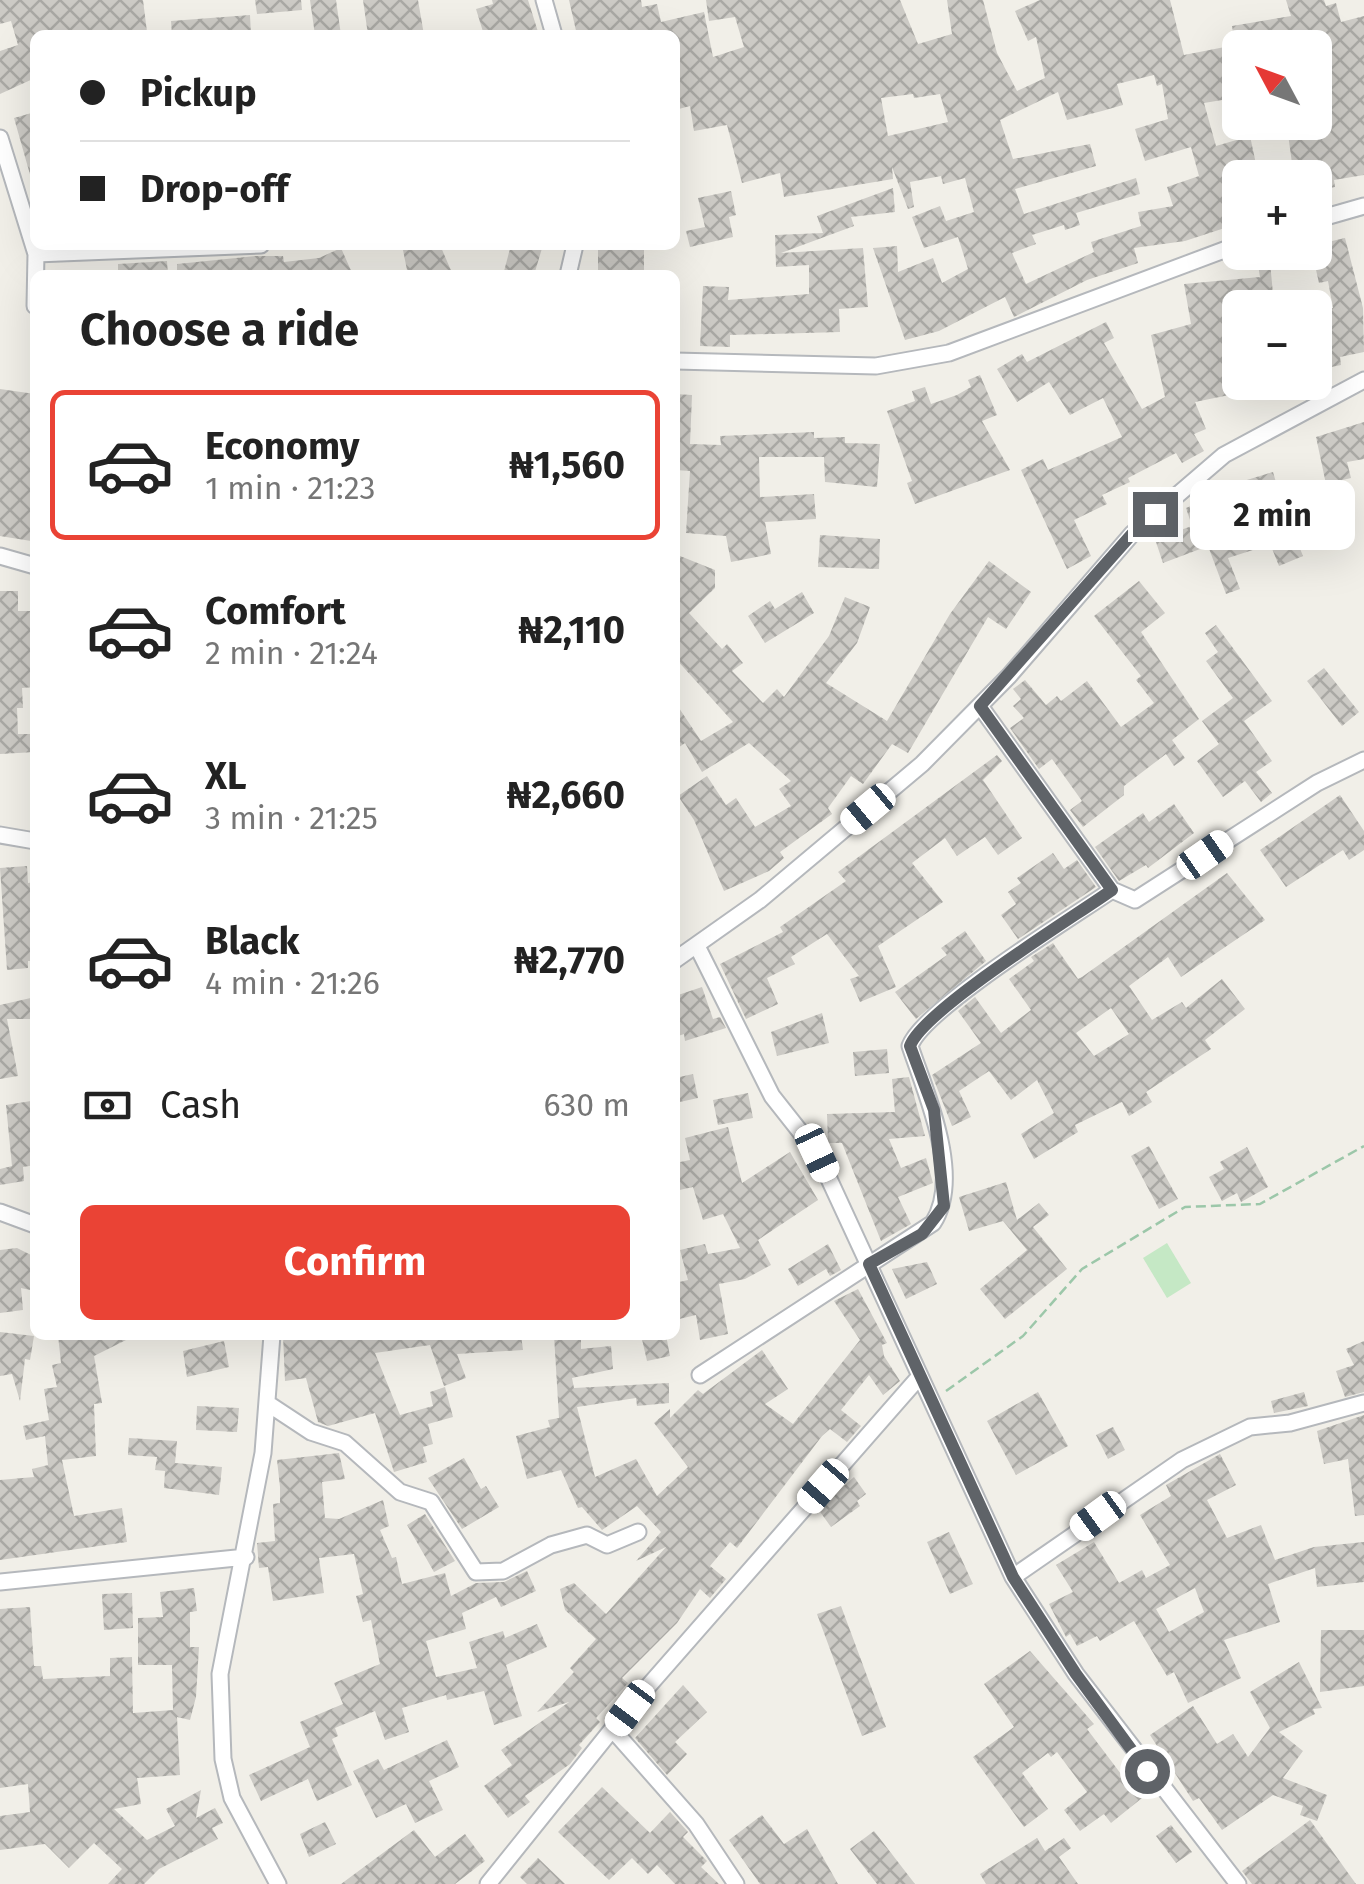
<!DOCTYPE html>
<meta charset="utf-8">
<style>
:root{--surface:#fff;--page:#f6f6f6;--text:#222;--muted:#767676;--line:#e0e0e0;--accent:#ea4335}
body{margin:0;font-family:"Fira Sans",sans-serif;background:var(--page);color:var(--text);height:100vh;display:flex;flex-direction:column;font-size:38px;white-space:nowrap}
*{box-sizing:border-box;margin:0}
p{font-size:32px;color:var(--muted)}
.icon{flex:none;width:55px;height:55px;fill:none;stroke:currentColor;stroke-width:2;stroke-linecap:round;stroke-linejoin:round}
.map{position:relative;flex:1;overflow:hidden}
.panel{position:absolute;left:30px;top:270px;width:650px;height:1070px;display:flex;flex-direction:column;background:var(--surface);border-radius:15px;box-shadow:0 10px 40px #0002}
.panel>*{flex:none}
.hud{position:absolute;left:30px;top:30px;width:650px;height:220px;border-radius:15px;box-shadow:0 10px 40px #0002;display:grid;align-content:center;height:220px;padding:0 50px;background:var(--surface)}
.needle{width:65px;rotate:311deg}
.tools{position:absolute;left:1222px;top:30px;display:grid;gap:20px}
.tools a{display:grid;place-items:center;width:110px;height:110px;border-radius:15px;background:var(--surface);box-shadow:0 10px 40px #0002;font-size:50px}
.end{position:absolute;width:45px;height:45px;margin:-22px;border:12px solid #5f6368;background:#fff;box-shadow:0 0 0 5px #fff}
.from{border-radius:50%}
.bubble{position:absolute;height:70px;border-radius:15px;background:var(--surface);box-shadow:0 10px 40px #0002;font-size:32px;font-weight:700;line-height:70px;text-align:center}
.car{position:absolute;width:30px;height:60px;margin:-30px -15px;border-radius:12px;box-shadow:0 0 8px 2px #0007;background:linear-gradient(#fff 24%,#345 0 40%,#fff 0 76%,#345 0 86%,#fff 0)}
.hud b{display:flex;align-items:center;gap:35px;height:95px;font-size:38px}
.hud b+b{border-top:2px solid var(--line)}
.hud i{width:25px;height:25px;background:var(--text)}
ul{padding:0;list-style:none}
li{display:flex;align-items:center;gap:30px;height:150px;margin:0 20px 15px;padding:0 30px;border:5px solid transparent;border-radius:15px}
li div{flex:1}
li b{display:block;font-size:38px}
li em{font-style:normal;font-weight:700}
li.on{border-color:var(--accent)}
li>.icon{width:90px;height:90px;stroke-width:1.5}
h2{padding:0 50px;font-size:45px;line-height:120px}
.pay{display:flex;align-items:center;gap:25px;height:110px;padding:0 50px;font-size:38px}
.pay p{margin-inline-start:auto}
.cta{display:flex;gap:20px;margin-top:auto;padding:20px 50px}
.cta a{flex:1;height:115px;border-radius:15px;background:var(--accent);color:#fff;font-size:40px;font-weight:700;line-height:115px;text-align:center}
.map>svg:first-child{display:block}
</style>
<div class="map">
<svg width="1364" height="1884" viewBox="0 0 1364 1884">
<defs>
<pattern id="building-cross-hatch" width="8" height="8" patternUnits="userSpaceOnUse" patternTransform="scale(2.5)"><rect width="8" height="8" fill="#cccac5"/><path d="M0 0l8 8M0 8l8-8" fill="none" stroke="#a9a8a4"/></pattern>
</defs>
<rect width="100%" height="100%" fill="#f1efe8"/>
<!-- pitch -->
<path fill="#c5e8c5" d="M1167,1243L1191,1283L1167,1298L1143,1258Z"/>
<!-- building -->
<path fill="url(#building-cross-hatch)" fill-rule="evenodd" d="M0,0H143L147,32L35,35V78L0,94V51L18,45L11,21L0,24Z
M255,0H301L302,10L257,14Z
M310,0H336L341,35H315Z
M363,0H418L424,35H368Z
M492,0H528L539,35H484L476,9L493,4Z
M569,0H641L642,7L657,4L661,22L704,12L713,57L744,47L735,17L709,21L706,0H900L918,44L952,34L947,0H983L997,53L1017,91L1045,78L1036,37L1028,41L1015,11L1040,0H1170L1184,55L1235,45L1232,26L1291,16L1286,0H1324L1326,6L1336,3L1341,22L1364,16V175L1334,180L1335,187L1315,191V178H1294L1288,134L1310,130L1309,122H1315V73L1320,72L1316,48H1240V97L1204,103L1216,146L1250,136L1259,178H1240V223L1185,241L1134,248L1138,263L1087,280L1014,317L1005,297L939,331L905,340L873,248L897,246L898,272L933,258L942,283L968,269L958,237L924,248L912,217L940,206L946,221L974,212L965,178L943,184L941,176L910,182L914,207L908,209L892,167L893,179L784,197L780,173L742,183L727,125L694,131L690,106L675,110V35H577ZM1154,75L1157,86L1162,84L1168,119L1135,129L1145,161L1191,147L1199,176L1167,187L1173,206L1138,212L1141,226L1091,242L1094,252L1026,284L1012,253L1036,244L1032,235L1064,225L1065,230L1080,225L1076,213L1140,194L1136,178L1024,214L1015,189L1096,166L1090,144L1013,159L1000,120L1058,92L1067,120L1102,111L1123,105L1117,84ZM913,94L914,98L940,94L948,122L888,136L881,98Z
M250,15L251,35H172L171,21Z
M35,112V178H31L14,118Z
M893,188L895,212L851,217L854,226L781,253L863,248L868,307L839,309L840,332L730,335V347L700,346L703,286L729,287L728,300L809,294V265L776,267L775,235L823,233L817,216Z
M731,191L736,215L729,217L733,237L690,247L686,231L705,227L698,198Z
M1345,238L1363,308L1364,352L1340,357L1341,365L1317,370L1315,312L1333,308L1328,281L1319,283L1312,252L1315,245Z
M402,245H440L453,275H408Z
M511,245H543L534,275H503Z
M644,247V274L598,275V249Z
M341,248L353,275H177V264L256,256H283L284,262L319,258Z
M1256,252H1269L1274,304L1223,313L1239,393L1195,402L1206,429L1194,434L1204,451L1182,463L1176,453L1128,478L1130,482L1102,495L1107,504L1074,520L1091,556L1067,569L1021,470L1043,459L1048,470L1122,437L1103,398L1070,415L1049,382L1017,402L997,369L1022,354L1027,362L1106,322L1114,338L1104,343L1142,409L1165,397L1151,335L1191,324L1184,284L1260,277Z
M167,261L168,275H118V264Z
M980,375L997,415L982,421L1010,470L915,504L907,483L912,481L887,411L915,401L912,391L925,387L931,404L957,395L971,387L968,380Z
M0,389L35,394V514L31,541L0,536Z
M675,394L692,395L690,444L721,445L720,436L814,432V438L845,437V443L880,444L877,487L825,482L824,457H759L760,497L814,494L816,519L765,522L771,554L731,562L726,536L686,533L690,471L675,470Z
M1364,422V459L1347,462L1351,478L1326,484L1316,437Z
M1273,472L1282,503L1246,513L1259,548L1228,558L1240,589L1226,594L1208,546L1163,563L1155,539L1192,526L1186,508L1225,491L1224,487Z
M1293,531L1303,556L1279,566L1269,541Z
M820,535L880,539L879,569L818,567Z
M675,554L715,570V588L689,613L722,649L727,644L743,663L732,671L763,703L777,689L784,697L829,636L845,597L870,607L857,643L826,683L887,721L950,614L989,561L1031,592L1006,629L988,617L908,753L892,744L863,784L851,776L828,808L832,814L780,852L784,858L769,871L724,891L694,820L678,796L707,776L726,805L736,798L755,827L791,806L779,789L791,781L749,743L702,772L685,743L675,750V702L701,741L733,722L675,658Z
M1139,581L1165,613L1141,632L1199,719L1172,740L1185,758L1174,766L1166,754L1124,786V795L1083,827L1070,810L1082,801L1052,759L1039,769L1010,728L1024,718L1013,706L1021,699L1013,689L1025,680L1046,705L1057,696L1061,701L1087,681L1121,727L1154,703L1136,680L1141,676L1094,616Z
M0,591H18V611H35V687L22,688L23,708H17L18,734H35V752L0,754Z
M802,592L814,613L765,643L748,616L770,601L775,609Z
M1216,625L1272,701L1244,721L1272,761L1256,772L1272,793L1261,802L1245,781L1223,797L1197,761L1219,744L1202,721L1233,698L1206,661L1218,652L1205,633Z
M1324,668L1359,712L1342,726L1307,681Z
M997,755L1002,761L983,780L1022,838L998,855L985,837L957,856L945,838L912,863L943,902L878,946L896,987L860,1002L850,979L859,976L827,934L791,957L795,964L767,978L778,1004L746,1019L720,964L783,932L780,927L846,881L838,872Z
M1340,795L1364,831V850L1349,860L1343,850L1286,887L1260,850Z
M1174,804L1194,833L1148,868L1146,865L1119,881L1095,847L1143,813L1149,822Z
M1053,853L1064,869L1077,860L1096,887L1018,939L1001,915L1016,904L1008,892L1021,883L1017,878Z
M27,866L28,883L35,882V961H28V968L7,970L0,868Z
M1227,873L1265,920L1181,977L1168,957L1129,986L1152,1020L1182,1002L1186,1008L1222,979L1245,1009L1205,1040L1211,1049L1146,1092L1152,1102L1129,1116L1122,1102L1075,1125L1078,1132L1034,1159L1021,1134L1054,1113L1037,1080L1011,1100L989,1071L959,1091L971,1117L952,1126L932,1075L981,1043L958,1011L975,997L1001,1033L1031,1010L1009,979L1034,961L1031,957L1053,943L1078,979L1082,977ZM1111,1008L1129,1034L1094,1056L1076,1033Z
M965,931L986,961L916,1019L895,992L947,955L941,948Z
M702,987L713,1019L720,1017L726,1028L685,1041L684,1034L675,1037V996Z
M35,997V1019H7L18,1076L0,1079V1005Z
M822,1013L829,1043L777,1056L771,1032Z
M887,1049L889,1073L855,1076L853,1052Z
M693,1074L698,1098L675,1103V1078Z
M909,1077L925,1136L889,1139L901,1168L926,1158L933,1183L898,1197L911,1224L881,1241L842,1143H828L827,1114L895,1112L892,1079Z
M748,1093L753,1118L718,1125L713,1100Z
M31,1101L35,1165L23,1167L24,1181L0,1185V1169L12,1166L6,1105Z
M728,1127L742,1183L790,1152L818,1200L758,1240L771,1265L745,1279L719,1284L728,1334L700,1340L696,1315L675,1320V1283L688,1280L680,1250L705,1244L708,1254L740,1248L723,1214L703,1220L693,1187L675,1191V1163L690,1160L685,1138Z
M1149,1146L1178,1199L1159,1209L1131,1156Z
M1247,1147L1268,1187L1241,1202L1237,1193L1222,1201L1209,1177L1224,1169L1220,1162Z
M1006,1182L1017,1220L1039,1203L1049,1215L1033,1227L1067,1269L1005,1319L980,1289L1027,1250L1003,1221L969,1231L959,1197Z
M828,1244L841,1270L830,1276L826,1269L798,1286L788,1269Z
M17,1248L35,1257V1291L21,1288L23,1310L0,1313V1250Z
M927,1262L937,1284L906,1299L892,1269Z
M858,1289L887,1343L882,1345L884,1356L900,1381L883,1395L869,1375L841,1410L861,1426L847,1442L830,1429L822,1436L737,1548L730,1542L710,1566L726,1579L710,1598L700,1589L677,1623L622,1678L628,1683L596,1718L600,1722L579,1745L582,1748L570,1764L525,1796L530,1802L508,1818L484,1786L512,1765L501,1750L569,1702L537,1712L574,1672L570,1668L596,1639L565,1610L560,1589L574,1583L606,1614L666,1547L636,1561L661,1532L637,1506L602,1530L582,1507L578,1508L561,1470L527,1479L516,1436L550,1427L548,1420L559,1418L554,1335H581V1349L611,1346L613,1369L572,1378L574,1388L669,1383V1403L637,1406L636,1398L577,1407L595,1477L636,1459L657,1496L688,1467L654,1423L670,1409V1418L698,1390L703,1394L762,1350L788,1389L765,1404L793,1424L860,1340L834,1301Z
M0,1332L34,1336L30,1360L25,1359L20,1401L12,1374L0,1376Z
M58,1335H136L94,1356L102,1403L94,1404L96,1456L62,1460L74,1516L122,1508L127,1542L0,1560V1480L34,1477L32,1469L48,1465L45,1436L26,1440L23,1426L49,1420L44,1389L57,1387L52,1365L61,1363Z
M283,1335H521L523,1350L457,1354L466,1378L444,1386L430,1345L375,1353L400,1415L433,1406L430,1392L445,1387L453,1417L428,1424L433,1444L423,1447L427,1462L394,1472L375,1413L328,1426L318,1422L306,1378L285,1381Z
M641,1335H666L670,1356L647,1361Z
M224,1341L229,1367L187,1377L183,1351Z
M1364,1341V1392L1345,1397L1336,1371L1354,1365L1346,1349Z
M1038,1392L1068,1446L1016,1475L987,1421Z
M1304,1392L1308,1406L1274,1413L1271,1401Z
M197,1406L239,1408L237,1432L196,1430Z
M1364,1415V1515L1355,1516L1348,1459L1324,1464L1317,1431Z
M1113,1427L1125,1450L1108,1459L1096,1435Z
M129,1438L177,1441L175,1463L222,1467L219,1495L164,1488L165,1471L155,1470L157,1457L128,1455Z
M339,1453L345,1479L322,1482L325,1518L339,1519L383,1500L389,1526L380,1530L392,1558L396,1557L402,1584L445,1573L451,1596L476,1583L504,1582L527,1571L536,1591L501,1607L496,1597L462,1613L466,1629L426,1641L436,1677L477,1668L469,1642L503,1631L505,1638L537,1624L547,1647L506,1665L522,1716L494,1725L484,1691L447,1700L446,1695L402,1708L409,1732L385,1740L375,1711L335,1728L338,1736L332,1739L352,1785L317,1801L308,1779L261,1801L249,1775L310,1747L300,1722L343,1704L334,1683L380,1664L371,1620L363,1622L356,1596L363,1594L354,1554L319,1558L324,1593L273,1601L268,1567L259,1568L257,1543L275,1541L273,1504L280,1503V1487L277,1460Z
M1220,1454L1236,1485L1207,1500L1227,1538L1261,1525L1275,1560L1314,1547L1364,1542V1582L1317,1587L1315,1568L1268,1584L1280,1622L1224,1640L1241,1678L1188,1703L1174,1672L1167,1676L1134,1621L1100,1641L1097,1636L1077,1646L1070,1634L1066,1637L1049,1604L1073,1592L1056,1565L1094,1542L1119,1583L1142,1570L1146,1578L1170,1565L1140,1515L1171,1496L1166,1485ZM1195,1588L1204,1612L1169,1632L1156,1609Z
M464,1458L481,1489L486,1486L499,1507L462,1529L428,1478Z
M854,1477L866,1494L857,1501L860,1506L831,1527L818,1509Z
M425,1514L455,1561L434,1572L407,1525Z
M949,1532L973,1584L950,1594L927,1542Z
M194,1588L197,1611L190,1612V1647H199L196,1697L190,1720L177,1717L180,1775L137,1778L141,1804L114,1809L147,1840L175,1826L166,1809L201,1790L196,1818L215,1808L223,1823L212,1828L218,1839L159,1869L144,1884H108L122,1869L94,1843L69,1868L45,1844L0,1850V1816L30,1812L28,1784L0,1788V1609L30,1607L34,1666H41L43,1679L110,1676V1658L132,1657L133,1713L173,1710L172,1665H138V1618L163,1617L160,1592Z
M132,1593L133,1628L104,1630L102,1594Z
M841,1606L886,1727L862,1736L817,1614Z
M1321,1630H1364V1686L1320,1692Z
M1030,1651L1094,1724L1087,1729L1121,1774L1127,1769L1147,1794L1111,1823L1104,1814L1080,1831L1064,1810L1087,1792L1057,1752L1051,1757L1048,1753L1022,1773L1048,1809L1024,1827L973,1757L1014,1727L984,1684Z
M1299,1662L1322,1708L1313,1709L1315,1714L1279,1732L1303,1751L1283,1778L1327,1795L1317,1821L1300,1815L1303,1806L1273,1795L1222,1830L1199,1798L1193,1801L1167,1761L1160,1765L1152,1754L1159,1749L1150,1735L1193,1706L1217,1744L1233,1734L1248,1757L1270,1728L1250,1692Z
M683,1685L707,1712L675,1742L687,1754L667,1775L635,1738Z
M447,1740L459,1767L429,1781L443,1810L415,1823L406,1804L376,1818L353,1771L378,1759L384,1770Z
M602,1787L650,1833L670,1812L688,1832L683,1837L707,1861L701,1867L719,1884H675L657,1865L648,1874L632,1858L609,1880L558,1832Z
M762,1815L784,1844L807,1829L838,1884H760L729,1840Z
M1310,1820L1356,1884H1252L1242,1871Z
M325,1822L336,1844L309,1857L300,1834Z
M1171,1825L1192,1852L1176,1863L1156,1836Z
M414,1830L435,1857L465,1834L485,1861L455,1884H341Z
M874,1831L915,1884H877L850,1849Z
M1037,1838L1045,1851L1064,1838L1071,1848L1059,1857L1078,1884H986L980,1874Z
M538,1858L565,1884H527L520,1877Z"/>
<g fill="none" stroke-linecap="round" stroke-linejoin="round">
<!-- street casing -->
<g stroke="#b5b8bc" stroke-width="19">
<path id="street" d="M544,0L554,35
M0,138L36,254L35,306
M1315,220L1364,206
M36,254L261,245
M568,275L575,245
M675,361L876,366L949,353L1240,244
M0,556L35,566
M980,706L1112,890L1135,900L1317,783L1364,760
M0,835L35,841
M697,946L772,1096L817,1153L1013,1577L1076,1674L1238,1884
M675,960L760,900L922,764L1009,676L1132,534L1224,455L1364,380
M0,1212L35,1225
M272,1335L263,1453L220,1674L223,1759L232,1798L278,1884
M700,1375L933,1223C963,1176 926,1094 910,1046C923,1009 1073,917 1112,890
M267,1403L311,1432L345,1443L400,1492L431,1502L476,1572L503,1571L551,1545L587,1535L607,1545L638,1532
M1013,1577L1182,1460L1250,1427L1290,1423L1364,1403
M0,1582L246,1557
M613,1730L696,1824L736,1884
M488,1884L630,1707L920,1376"/>
</g>
<!-- path -->
<path stroke="#9cc7a9" stroke-width="2.5" stroke-dasharray="10 5" stroke-linecap="butt" d="M946,1391L1023,1336L1082,1269L1185,1207L1260,1204L1364,1146"/>
<!-- street -->
<use href="#street" stroke="#fff" stroke-width="15"/>
</g>
<g fill="none" stroke-linecap="round" stroke-linejoin="round">
<!-- route -->
<path stroke="#5f6368" stroke-width="12" d="M1147,1771L1076,1674L1013,1577L869,1264L922,1234L944,1206L934,1110L910,1046C923,1010 1074,917 1112,890L980,706L1132,534L1155,514"/>
</g>
</svg>
<div class="tools">
<a><svg class="needle" viewBox="-14 -14 28 28"><path d="M0-13l5 13h-10z" fill="#e53935"/><path d="M0 13l5-13h-10z" fill="#767676"/></svg></a>
<a>+</a>
<a>−</a>
</div>
<i class="end from" style="left:1147px;top:1771px"></i>
<i class="end" style="left:1155px;top:514px"></i>
<div class="bubble" style="left:1190px;top:480px;width:165px">2 min</div>
<i class="car" style="left:868px;top:809px;rotate:230deg"></i>
<i class="car" style="left:1205px;top:855px;rotate:55deg"></i>
<i class="car" style="left:817px;top:1153px;rotate:155deg"></i>
<i class="car" style="left:823px;top:1486px;rotate:221deg"></i>
<i class="car" style="left:1098px;top:1516px;rotate:234deg"></i>
<i class="car" style="left:630px;top:1708px;rotate:217deg"></i>
<div class="hud">
<b><i class="from"></i>Pickup</b>
<b><i></i>Drop-off</b>
</div>
<section class="panel">
<h2>Choose a ride</h2>
<ul>
<li class="on"><svg class="icon" aria-label="car" viewBox="0 0 24 24"><path d="M5 17H2v-5l4-1 3-4h7l3 4 3 1v5h-3M9 17h6M6 11h13"/><circle cx="7" cy="17" r="2"/><circle cx="17" cy="17" r="2"/></svg><div><b>Economy</b><p>1 min · 21:23</p></div><em>₦1,560</em></li>
<li><svg class="icon" aria-label="car" viewBox="0 0 24 24"><path d="M5 17H2v-5l4-1 3-4h7l3 4 3 1v5h-3M9 17h6M6 11h13"/><circle cx="7" cy="17" r="2"/><circle cx="17" cy="17" r="2"/></svg><div><b>Comfort</b><p>2 min · 21:24</p></div><em>₦2,110</em></li>
<li><svg class="icon" aria-label="car" viewBox="0 0 24 24"><path d="M5 17H2v-5l4-1 3-4h7l3 4 3 1v5h-3M9 17h6M6 11h13"/><circle cx="7" cy="17" r="2"/><circle cx="17" cy="17" r="2"/></svg><div><b>XL</b><p>3 min · 21:25</p></div><em>₦2,660</em></li>
<li><svg class="icon" aria-label="car" viewBox="0 0 24 24"><path d="M5 17H2v-5l4-1 3-4h7l3 4 3 1v5h-3M9 17h6M6 11h13"/><circle cx="7" cy="17" r="2"/><circle cx="17" cy="17" r="2"/></svg><div><b>Black</b><p>4 min · 21:26</p></div><em>₦2,770</em></li>
</ul>
<div class="pay"><svg class="icon" aria-label="cash" viewBox="0 0 24 24"><path d="M3 7h18v10H3z"/><circle cx="12" cy="12" r="2"/></svg>Cash<p>630 m</p></div>
<div class="cta"><a>Confirm</a></div>
</section>
</div>
